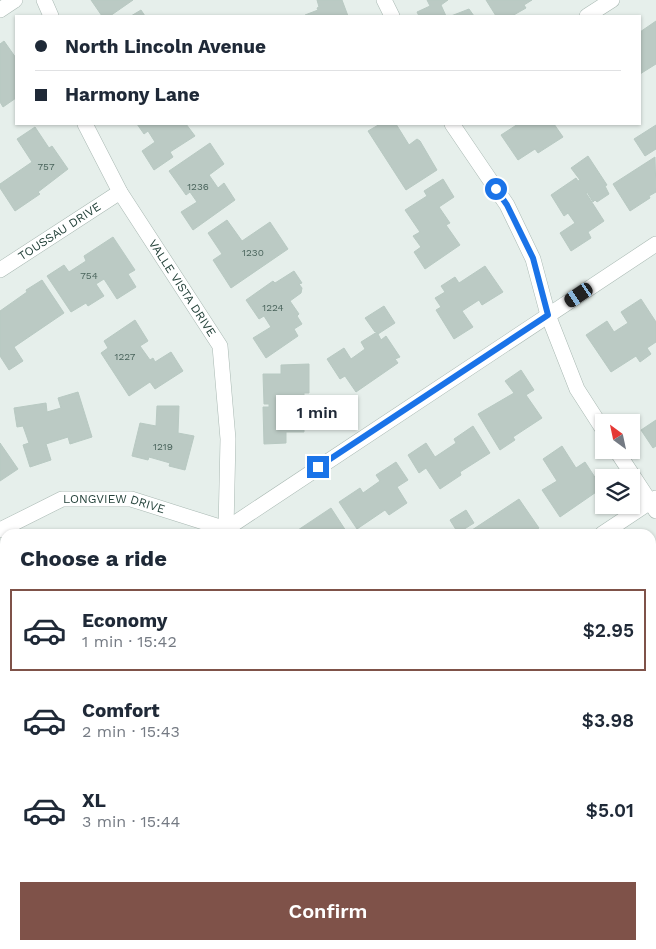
<!DOCTYPE html>
<meta charset="utf-8">
<style>
:root{--surface:#fff;--page:#f2f2f3;--text:#1f2937;--muted:#747a83;--line:#e0e1e3;--accent:#7f5249}
body{margin:0;font-family:"Work Sans",sans-serif;background:var(--page);color:var(--text);height:100vh;display:flex;flex-direction:column;font-size:19px;white-space:nowrap}
*{box-sizing:border-box;margin:0}
p{font-size:16px;color:var(--muted)}
.icon{flex:none;width:28px;height:28px;fill:none;stroke:currentColor;stroke-width:2;stroke-linecap:round;stroke-linejoin:round}
.map{position:relative;flex:1;overflow:hidden}
.side{position:absolute;left:0px;top:529px;width:656px;height:421px;display:flex;flex-direction:column;background:var(--surface);border-radius:15px 15px 0 0;box-shadow:0 1px 4px #0004}
.side>*{flex:none}
.top-card{position:absolute;left:15px;top:15px;width:626px;height:110px;border-radius:0px;box-shadow:0 1px 4px #0004;display:grid;align-content:center;height:110px;padding:0 20px;background:var(--surface)}
.needle{width:32px;rotate:327deg}
.fabs{position:absolute;left:595px;top:414px;display:grid;gap:10px}
.fabs a{display:grid;place-items:center;width:45px;height:45px;border-radius:0px;background:var(--surface);box-shadow:0 1px 4px #0004;font-size:25px}
.end{position:absolute;width:22px;height:22px;margin:-11px;border:6px solid #1a73e8;background:#fff;box-shadow:0 0 0 2px #fff}
.from{border-radius:50%}
.bubble{position:absolute;height:35px;border-radius:0px;background:var(--surface);box-shadow:0 1px 4px #0004;font-size:16px;font-weight:600;line-height:35px;text-align:center}
.car{position:absolute;width:15px;height:30px;margin:-15px -8px;border-radius:6px;box-shadow:0 0 4px 1px #0007;background:linear-gradient(#222 24%,#8ab4d8 0 40%,#222 0 76%,#8ab4d8 0 86%,#222 0)}
.top-card b{display:flex;align-items:center;gap:18px;height:48px;font-size:19px}
.top-card b+b{border-top:1px solid var(--line)}
.top-card i{width:12px;height:12px;background:var(--text)}
ul{padding:0;list-style:none}
li{display:flex;align-items:center;gap:15px;height:82px;margin:0 10px 8px;padding:0 10px;border:2px solid transparent;border-radius:0px}
li div{flex:1}
li b{display:block;font-size:19px}
li em{font-style:normal;font-weight:600}
li.active{border-color:var(--accent)}
li>.icon{width:45px;height:45px;stroke-width:1.5}
h2{padding:0 20px;font-size:22px;line-height:60px}
.primary-button{display:flex;gap:10px;margin-top:auto;padding:10px 20px}
.primary-button a{flex:1;height:58px;border-radius:0px;background:var(--accent);color:#fff;font-size:20px;font-weight:600;line-height:58px;text-align:center}
.map>svg:first-child{display:block}
</style>
<div class="map">
<svg width="656" height="949" viewBox="0 0 656 949">
<rect width="100%" height="100%" fill="#e6efeb"/>
<!-- building -->
<path fill="#bbcac4" stroke="#b8c9c2" d="M91,0H133L110,16H102Z
M317,0H342L348,16H305V15L318,10L317,8L319,7Z
M427,0H448L441,5L446,16H419L417,12L430,6Z
M486,0H532L524,5L526,8L512,16H496Z
M469,9L474,16H451Z
M141,10L145,16H131Z
M656,21V64L640,74V32Z
M4,41L16,58V98L3,107L0,102V44Z
M137,124H186L195,136L170,152L173,157L154,170L142,151L155,142L148,131L144,134Z
M380,124H396L409,145L417,139L420,141L437,170L406,190L368,131Z
M518,124H554L563,137L538,153L535,149L518,160L501,135Z
M656,125V149L645,156L634,139Z
M35,127L49,148L52,146L68,169L38,192L40,194L15,211L0,188V184L32,162L17,139Z
M210,143L224,164L209,175L218,188L224,183L235,200L193,230L181,212L197,202L190,192L186,195L169,171Z
M588,156L607,185L605,186L609,194L597,202L595,200L593,202L587,192L586,193L604,221L588,232L591,238L571,251L560,233L575,223L568,213L564,216L551,195L576,178L578,181L580,180L571,168Z
M655,157L656,192L649,196L650,198L630,211L613,184Z
M443,179L454,197L439,207L450,223L446,225L460,245L425,269L414,252L421,247L413,236L420,232L405,210L427,196L424,191Z
M227,220L242,241L270,222L288,249L231,288L213,260L222,254L208,233Z
M113,237L135,270L128,274L136,287L117,299L104,279L96,284L104,296L88,306L86,303L71,312L47,276L64,265L69,272L86,261L84,256Z
M485,266L503,292L482,305L479,300L462,311L473,327L454,339L436,310L441,307L435,298L445,292L441,286L455,277L459,283Z
M294,271L302,283L299,284L302,288L301,293L290,301L299,314L297,316L302,324L294,329L298,336L266,358L253,338L271,327L264,316L259,319L246,300L273,281L275,283Z
M42,280L64,313L14,347L23,361L9,370L0,356V311L27,292L26,290Z
M641,299L656,322V342L647,348L651,354L640,362L636,356L611,372L586,335L607,321L614,332L628,323L621,312Z
M384,306L395,323L378,334L376,331L375,332L365,318Z
M135,320L148,341L140,346L150,360L153,358L155,362L171,352L183,371L155,389L150,382L129,396L101,353L108,348L104,341Z
M377,332L381,340L386,336L400,357L395,359L398,363L356,392L345,376L340,379L327,359L344,348L351,359L365,349L361,342Z
M309,364V393H304V432H286V443L264,444L263,407H269V404H264L263,374H281V365Z
M521,370L534,390L526,395L542,418L513,437L515,440L500,450L478,414L514,393L505,381Z
M78,392L92,437L70,444L68,437L46,444L51,460L30,467L23,445L29,443L23,426L17,427L14,408L46,403L47,412L61,408L58,398Z
M157,406H179L178,433L194,436L185,470L169,466L170,463L149,457L148,460L132,456L140,423L156,426Z
M656,420V446L653,448L641,430Z
M473,426L490,453L460,472L461,475L440,489L426,468L419,473L408,455L426,443L435,457L456,443L454,439Z
M0,443L18,469L0,481Z
M562,446L576,468L585,462L602,488L560,517L542,490L557,481L543,459Z
M396,462L408,480L397,487L407,503L389,515L385,510L357,529L339,502L360,488L363,493L380,481L376,475Z
M519,499L539,528L530,534H470L469,532Z
M331,508L348,534H287L291,531L292,534Z
M466,510L474,523L458,533L450,520Z
M651,580L656,587V595L651,598Z
M5,581V600L0,603V584Z
M656,611V649L651,652V615Z
M651,671L656,678V684L651,687Z
M2,700L5,704V739L0,742V701Z
M656,792V819L651,812V795Z
M656,820V840L651,843V823Z
M0,841L5,848V894L0,897Z
M57,945H99L102,949H51Z
M104,945H141L135,949H107Z
M299,945L303,949H293Z
M307,945H358L361,949H309Z
M552,945H598L592,949H555Z"/>
<g fill="none" stroke-linecap="round" stroke-linejoin="round">
<!-- minor casing -->
<g stroke="#a8b8b2" stroke-width="16">
<g id="minor">
<path d="M44,0L51,16"/>
<path d="M384,0L392,16"/>
<path d="M0,10L15,0"/>
<path d="M587,16L612,0"/>
<path id="s1" d="M85,124L120,192L220,346L228,439L226,529"/>
<path d="M452,124L507,205L533,259L548,315L577,389L604,431"/>
<path id="s2" d="M0,270L120,192"/>
<path d="M616,450L656,511"/>
<path id="s3" d="M0,530L62,499H131L226,529L229,534"/>
<path d="M223,534L226,529L656,244"/>
<path d="M602,534L656,498"/>
<path d="M0,794L5,791"/>
<path d="M651,917L656,924"/>
<path d="M214,949L220,945"/>
</g>
</g>
<!-- minor -->
<use href="#minor" stroke="#fff" stroke-width="15"/>
</g>
<g fill="none" stroke-linecap="round" stroke-linejoin="round">
<!-- route -->
<path stroke="#1a73e8" stroke-width="6" d="M318,467L548,315L533,258L507,205L496,189"/>
</g>
<g text-anchor="middle" stroke-width="5" stroke-linejoin="round" paint-order="stroke">
<!-- number labels -->
<g font-size="10" fill="#4a645c">
<text x="46" y="170">757</text>
<text x="198" y="190">1236</text>
<text x="253" y="256">1230</text>
<text x="89" y="279">754</text>
<text x="273" y="311">1224</text>
<text x="125" y="360">1227</text>
<text x="163" y="450">1219</text>
</g>
<!-- street labels -->
<g font-size="12" fill="#24423a" stroke="#f7fbf9">
<text dy="4" stroke="none"><textPath href="#s2" startOffset="71">TOUSSAU DRIVE</textPath></text>
<text dy="4" stroke="none"><textPath href="#s1" startOffset="191">VALLE VISTA DRIVE</textPath></text>
<text dy="4" stroke="none"><textPath href="#s3" startOffset="122">LONGVIEW DRIVE</textPath></text>
</g>
</g>
</svg>
<div class="fabs">
<a><svg class="needle" viewBox="-14 -14 28 28"><path d="M0-13l5 13h-10z" fill="#e53935"/><path d="M0 13l5-13h-10z" fill="#747a83"/></svg></a>
<a><svg class="icon" aria-label="layers" viewBox="0 0 24 24"><path d="M12 4l9 5-9 5-9-5zM3 14l9 5 9-5"/></svg></a>
</div>
<i class="end from" style="left:496px;top:189px"></i>
<i class="end" style="left:318px;top:467px"></i>
<div class="bubble" style="left:276px;top:395px;width:82px">1 min</div>
<i class="car" style="left:579px;top:295px;rotate:236deg"></i>
<div class="top-card">
<b><i class="from"></i>North Lincoln Avenue</b>
<b><i></i>Harmony Lane</b>
</div>
<section class="side">
<h2>Choose a ride</h2>
<ul>
<li class="active"><svg class="icon" aria-label="car" viewBox="0 0 24 24"><path d="M5 17H2v-5l4-1 3-4h7l3 4 3 1v5h-3M9 17h6M6 11h13"/><circle cx="7" cy="17" r="2"/><circle cx="17" cy="17" r="2"/></svg><div><b>Economy</b><p>1 min · 15:42</p></div><em>$2.95</em></li>
<li><svg class="icon" aria-label="car" viewBox="0 0 24 24"><path d="M5 17H2v-5l4-1 3-4h7l3 4 3 1v5h-3M9 17h6M6 11h13"/><circle cx="7" cy="17" r="2"/><circle cx="17" cy="17" r="2"/></svg><div><b>Comfort</b><p>2 min · 15:43</p></div><em>$3.98</em></li>
<li><svg class="icon" aria-label="car" viewBox="0 0 24 24"><path d="M5 17H2v-5l4-1 3-4h7l3 4 3 1v5h-3M9 17h6M6 11h13"/><circle cx="7" cy="17" r="2"/><circle cx="17" cy="17" r="2"/></svg><div><b>XL</b><p>3 min · 15:44</p></div><em>$5.01</em></li>
</ul>
<div class="primary-button"><a>Confirm</a></div>
</section>
</div>
